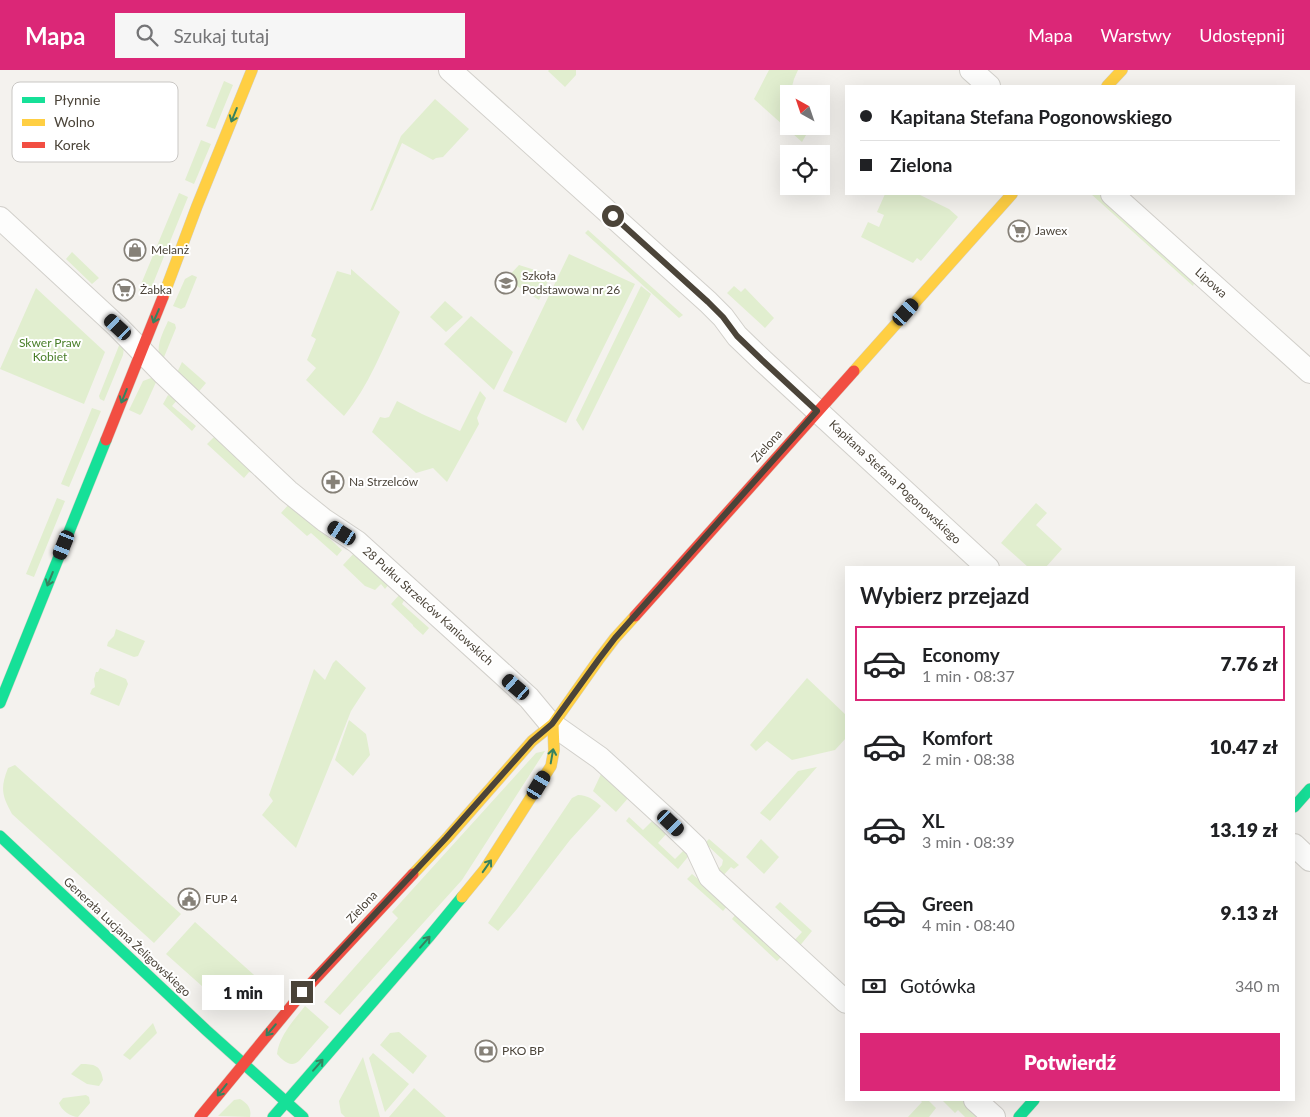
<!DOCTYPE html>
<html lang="pl">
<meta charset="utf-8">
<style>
:root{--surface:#fff;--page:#f6f6f6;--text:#202124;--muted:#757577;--line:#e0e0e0;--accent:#db2777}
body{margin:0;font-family:Lato,sans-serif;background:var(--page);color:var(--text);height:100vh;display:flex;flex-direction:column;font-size:19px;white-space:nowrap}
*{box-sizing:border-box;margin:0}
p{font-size:16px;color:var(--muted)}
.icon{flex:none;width:28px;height:28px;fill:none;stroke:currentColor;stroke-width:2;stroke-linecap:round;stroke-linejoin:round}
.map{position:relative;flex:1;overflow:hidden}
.sheet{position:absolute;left:845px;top:496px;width:450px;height:535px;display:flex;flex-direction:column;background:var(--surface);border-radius:0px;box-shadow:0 5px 20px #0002}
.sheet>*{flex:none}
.guide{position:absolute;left:845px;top:15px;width:450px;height:110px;border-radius:0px;box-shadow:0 5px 20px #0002;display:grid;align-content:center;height:110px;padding:0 15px;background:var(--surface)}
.needle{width:32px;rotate:320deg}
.tools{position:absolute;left:780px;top:15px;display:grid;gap:10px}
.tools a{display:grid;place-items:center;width:50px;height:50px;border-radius:0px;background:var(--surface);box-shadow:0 5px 20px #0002;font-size:25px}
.end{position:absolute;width:22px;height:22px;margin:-11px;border:6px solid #4b4439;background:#fff;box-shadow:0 0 0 2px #fff}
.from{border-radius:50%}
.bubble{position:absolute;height:35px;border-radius:0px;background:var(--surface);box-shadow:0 5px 20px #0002;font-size:16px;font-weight:800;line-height:35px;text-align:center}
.car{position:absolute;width:15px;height:30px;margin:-15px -8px;border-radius:6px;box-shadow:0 0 4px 1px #0007;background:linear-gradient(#222 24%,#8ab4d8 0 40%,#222 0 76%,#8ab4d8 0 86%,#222 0)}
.guide b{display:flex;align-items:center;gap:18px;height:48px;font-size:19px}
.guide b+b{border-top:1px solid var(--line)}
.guide i{width:12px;height:12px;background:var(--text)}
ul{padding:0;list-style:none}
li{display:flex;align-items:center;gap:15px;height:75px;margin:0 10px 8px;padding:0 5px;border:2px solid transparent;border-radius:0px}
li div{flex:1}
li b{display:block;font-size:19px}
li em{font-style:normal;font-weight:800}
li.active{border-color:var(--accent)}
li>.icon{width:45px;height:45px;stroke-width:1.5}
h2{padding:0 15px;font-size:22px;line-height:60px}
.pay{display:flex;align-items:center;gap:12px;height:55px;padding:0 15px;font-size:19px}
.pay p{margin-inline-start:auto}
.primary-button{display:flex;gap:10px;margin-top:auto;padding:10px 15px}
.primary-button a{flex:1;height:58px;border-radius:0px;background:var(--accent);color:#fff;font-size:20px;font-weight:800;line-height:58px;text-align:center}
header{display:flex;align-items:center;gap:30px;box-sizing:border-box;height:70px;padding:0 25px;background:var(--accent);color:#fff}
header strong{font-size:24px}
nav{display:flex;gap:28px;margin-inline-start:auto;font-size:18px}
.search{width:350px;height:45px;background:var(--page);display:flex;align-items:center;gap:12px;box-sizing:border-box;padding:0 18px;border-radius:0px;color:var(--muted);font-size:19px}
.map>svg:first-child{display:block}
</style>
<header>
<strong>Mapa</strong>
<div class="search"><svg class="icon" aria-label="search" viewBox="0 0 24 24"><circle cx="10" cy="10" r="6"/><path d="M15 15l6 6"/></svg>Szukaj tutaj</div>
<nav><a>Mapa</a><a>Warstwy</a><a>Udostępnij</a></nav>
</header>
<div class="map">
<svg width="1310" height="1047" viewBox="0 0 1310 1047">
<rect width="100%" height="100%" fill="#f4f2ee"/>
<!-- green -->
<path fill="#e1eecf" d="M549,0H576V5L565,17L548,1Z
M769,0H798L794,9L790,24H789L787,33V51L789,52V56H795L806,65L802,72L754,29Z
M224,11L233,15L215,59L206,56Z
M435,29L469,59L443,87L436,88L433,90L402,73L373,140L370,141L401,66Z
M201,70L211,74L194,114L185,110Z
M179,123L188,127L148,226L141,223L139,219Z
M885,124H918L949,139L958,147L921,191L917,188L913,193L861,167L868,152L879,157L884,145L877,142Z
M1091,124H1099L1195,211L1193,216Z
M588,160L683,245L679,248L585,163Z
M72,182L99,208L92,214L66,189Z
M569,184L635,214L566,353L503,321Z
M519,195L551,205L539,230L506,209Z
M351,199L400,242C383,278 369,316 344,346L306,310L316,298L307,290L316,269L311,266L337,201L351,205Z
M192,205L197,207L185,237L181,239L173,236L185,209Z
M641,216L651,224L583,361L576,350Z
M734,216L741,222L745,218L774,248L765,258L727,223Z
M36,218L105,282L84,334L0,299Z
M445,231L463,247L446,262L430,247Z
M471,246L513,282L494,320L444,274Z
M168,251L175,254L176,258L162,292C154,278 162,265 168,251Z
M120,273C124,277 124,280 123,285L104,331L100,329L99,326Z
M182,292L206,313L196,325L175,307Z
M151,308L157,310L142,343L140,345L129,340L143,311Z
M480,321L486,328L477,348L479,354L447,412L433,398L416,403L372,362L380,347L385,348L389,347L397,331L422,344L460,361Z
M172,324L178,329L172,336L196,356L192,361L163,334L168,325L170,326Z
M92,338L101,341L69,417L61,414Z
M216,365L257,404L249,402L244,408L207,374Z
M57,428L65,431L34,507L26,504Z
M290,433L342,480L337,486L311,463L307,466L281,443Z
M1036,433L1047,443L1036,455L1062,479L1046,497H1028L1001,473Z
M356,481L390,513L385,519L381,514L375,520L365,516L343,495Z
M401,523L406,527L402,534L429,558L423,565L413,556V555L391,534Z
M116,559L145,571L138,586L134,587L107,576L108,572L114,566Z
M336,590L366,618L351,641L333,687L296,778L262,745L273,731L269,725L314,599L325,610L333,593Z
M100,598L126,609L128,614L119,636L90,624L92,619L95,617L94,609L96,602H98Z
M807,608L846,645V668L835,680L792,690L767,671L756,681L750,675Z
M349,650L366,664L370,685L353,706L335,690Z
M545,681L462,810L340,945L324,932L398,848L392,842L536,683Z
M15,695L181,844L154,873L12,744C2,726 0,718 8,698Z
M817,697L770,751L760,743L798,701Z
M602,702L629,727L616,742L593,721Z
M578,725C588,725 594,730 601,736L570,770L517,839L498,861L488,853L572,728Z
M629,747L643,760L654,749L668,762L658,773L675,789L686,778L691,783L678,799L626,751Z
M709,769L739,795L734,799L731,797L721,808L715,803L722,795L723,790L705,773Z
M761,769L779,787L764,804L746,787Z
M692,804L729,834L723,841L687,809Z
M780,832L812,861L798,878L792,873L802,862L775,837Z
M736,844L783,885L777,891L732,849Z
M195,852L272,921C250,933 235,936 212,925L166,884Z
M305,936L329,957L299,991C291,998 283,991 277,984C279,966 294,950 305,936Z
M153,953L157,963L130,990L123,985Z
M399,962L427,986L413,1004L380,975L390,963Z
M373,983L409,1014L385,1042L369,988Z
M363,987L380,1047H345L341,1043L339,1031Z
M81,994C94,994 101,995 103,1010L99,1016L87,1014L71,1004Z
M414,1018L446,1047H389Z
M86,1025L89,1027L90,1033L78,1047C71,1047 61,1040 59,1033L63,1028Z
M240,1029C247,1033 252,1038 250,1047L218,1046L234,1030Z
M920,1030H928L936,1038L929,1047H908L922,1032Z
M942,1030H964L981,1047H965L958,1040L955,1043Z"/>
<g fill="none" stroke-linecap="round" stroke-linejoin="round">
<!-- street casing -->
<g stroke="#d2d0cb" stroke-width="24">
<path id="street" d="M450,0L708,232L723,247L737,266L763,291L988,498
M971,0L989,16
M1112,124L1310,302
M0,148L118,257L164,304L288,421L324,450L357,472L529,628L549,652L600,688L671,753L696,777L710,807L846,932
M1294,775L1310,790
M975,1030L994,1047"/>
</g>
<!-- fast casing -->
<g stroke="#d3cfc5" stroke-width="12">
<path id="fast" d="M0,633L106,370
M1294,737L1310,719
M0,766L206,960L303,1047
M273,1047L429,867L462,827
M1019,1047L1034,1030"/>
</g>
<!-- slow casing -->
<g stroke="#d3cfc5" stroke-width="12">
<path id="slow" d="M1107,16L1122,0
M163,227L197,136L252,0
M854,301L1012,124
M413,804L447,768L532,671L553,654L599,589L615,568L635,546
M462,827L485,799L551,696L554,680L553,654"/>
</g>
<!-- jam casing -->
<g stroke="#d3cfc5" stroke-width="12">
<path id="jam" d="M106,370L163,227
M635,546L854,301
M200,1047L303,922L413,804"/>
</g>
<!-- street -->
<use href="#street" stroke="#fdfdfc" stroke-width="22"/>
<!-- fast -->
<use href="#fast" stroke="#16e098" stroke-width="11"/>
<!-- slow -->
<use href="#slow" stroke="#ffcf43" stroke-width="11"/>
<!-- jam -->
<use href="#jam" stroke="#f24e42" stroke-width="11"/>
</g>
<!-- one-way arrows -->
<defs><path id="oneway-shaft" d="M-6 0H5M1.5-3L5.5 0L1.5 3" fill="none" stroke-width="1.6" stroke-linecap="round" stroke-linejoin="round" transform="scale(1.25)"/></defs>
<g stroke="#36825f">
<use href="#oneway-shaft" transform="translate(234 45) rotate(112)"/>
<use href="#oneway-shaft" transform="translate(156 246) rotate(113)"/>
<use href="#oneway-shaft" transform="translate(124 326) rotate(112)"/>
<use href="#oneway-shaft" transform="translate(50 509) rotate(112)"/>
<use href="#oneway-shaft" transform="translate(552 686) rotate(-80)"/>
<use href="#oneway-shaft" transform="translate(487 796) rotate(-55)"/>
<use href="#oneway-shaft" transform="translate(425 872) rotate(-49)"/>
<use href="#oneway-shaft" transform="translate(271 960) rotate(130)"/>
<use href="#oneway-shaft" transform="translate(318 995) rotate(-49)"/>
<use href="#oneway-shaft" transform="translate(222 1020) rotate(128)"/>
</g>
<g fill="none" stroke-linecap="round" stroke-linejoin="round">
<!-- route -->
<path stroke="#4b4439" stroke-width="6" d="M302,922L446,768L532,671L552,654L599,589L615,568L817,341L763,291L737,266L723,247L708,232L613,146"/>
</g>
<!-- icons -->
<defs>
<g id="supermarket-ring" transform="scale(1.125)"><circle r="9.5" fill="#fff" stroke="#868178" stroke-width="1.5"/><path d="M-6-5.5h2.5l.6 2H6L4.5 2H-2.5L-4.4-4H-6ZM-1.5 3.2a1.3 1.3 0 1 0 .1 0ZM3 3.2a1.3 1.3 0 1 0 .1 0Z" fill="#868178"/></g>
<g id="shop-ring" transform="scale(1.125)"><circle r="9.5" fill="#fff" stroke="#868178" stroke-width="1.5"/><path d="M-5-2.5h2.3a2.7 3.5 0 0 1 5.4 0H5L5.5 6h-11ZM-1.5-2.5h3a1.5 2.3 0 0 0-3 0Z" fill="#868178"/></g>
<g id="school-ring" transform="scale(1.125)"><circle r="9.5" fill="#fff" stroke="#868178" stroke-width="1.5"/><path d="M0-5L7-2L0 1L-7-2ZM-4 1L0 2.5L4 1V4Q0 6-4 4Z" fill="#868178"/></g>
<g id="pharmacy-ring" transform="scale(1.125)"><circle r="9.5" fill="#fff" stroke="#868178" stroke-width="1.5"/><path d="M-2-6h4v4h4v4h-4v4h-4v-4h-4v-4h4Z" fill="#868178"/></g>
<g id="civic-ring" transform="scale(1.125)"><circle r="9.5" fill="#fff" stroke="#868178" stroke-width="1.5"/><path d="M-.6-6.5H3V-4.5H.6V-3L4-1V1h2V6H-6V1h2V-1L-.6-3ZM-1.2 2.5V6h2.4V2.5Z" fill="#868178"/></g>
<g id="bank-ring" transform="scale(1.125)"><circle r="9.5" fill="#fff" stroke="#868178" stroke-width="1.5"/><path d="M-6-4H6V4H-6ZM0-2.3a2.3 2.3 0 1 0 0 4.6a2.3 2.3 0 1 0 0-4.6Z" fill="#868178"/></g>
</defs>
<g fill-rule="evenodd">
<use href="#supermarket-ring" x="1019" y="161"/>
<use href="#shop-ring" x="135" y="180"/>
<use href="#school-ring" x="506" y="213"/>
<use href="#supermarket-ring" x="124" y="220"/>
<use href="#pharmacy-ring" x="333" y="412"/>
<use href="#civic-ring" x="189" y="829"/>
<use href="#bank-ring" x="486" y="981"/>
</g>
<g text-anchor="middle" stroke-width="4" stroke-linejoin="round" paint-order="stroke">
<!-- poi labels -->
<g font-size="12" fill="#4b4439" stroke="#fff" text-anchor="start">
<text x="1035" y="165">Jawex</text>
<text x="151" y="184">Melanż</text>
<text x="522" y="210">Szkoła<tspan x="522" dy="14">Podstawowa nr 26</tspan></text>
<text x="140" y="224">Żabka</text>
<text x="349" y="416">Na Strzelców</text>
<text x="205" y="833">FUP 4</text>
<text x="502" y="985">PKO BP</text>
</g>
<!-- street labels -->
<g font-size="12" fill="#4b4439" stroke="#fff">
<text transform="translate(1211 213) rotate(42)" y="4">Lipowa</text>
<text transform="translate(767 376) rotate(-48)" y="4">Zielona</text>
<text transform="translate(895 412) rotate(43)" y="4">Kapitana Stefana Pogonowskiego</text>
<text transform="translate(428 536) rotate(42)" y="4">28 Pułku Strzelców Kaniowskich</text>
<text transform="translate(362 837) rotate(-47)" y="4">Zielona</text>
<text transform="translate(127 867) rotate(43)" y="4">Generała Lucjana Żeligowskiego</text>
</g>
<!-- park labels -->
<g font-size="12" fill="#4a7f2a" stroke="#fff">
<text x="50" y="277">Skwer Praw<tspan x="50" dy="14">Kobiet</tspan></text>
</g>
</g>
<!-- legend -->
<rect x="12" y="12" width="166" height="80" rx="8" fill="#fff" stroke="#c9c7c4" stroke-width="1"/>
<rect x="22" y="27" width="23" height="6" fill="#16e098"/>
<rect x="22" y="49" width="23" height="7" fill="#ffcf43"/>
<rect x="22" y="72" width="23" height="6" fill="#f24e42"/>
<g font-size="14" fill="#4b4439">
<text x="54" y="35">Płynnie</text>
<text x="54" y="57">Wolno</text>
<text x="54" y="80">Korek</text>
</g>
</svg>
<div class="tools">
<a><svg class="needle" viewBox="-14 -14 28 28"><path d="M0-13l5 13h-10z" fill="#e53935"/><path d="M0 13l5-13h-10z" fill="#757577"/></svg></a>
<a><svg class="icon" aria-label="locate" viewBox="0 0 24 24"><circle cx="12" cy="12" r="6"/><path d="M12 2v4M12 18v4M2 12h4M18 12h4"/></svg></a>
</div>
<i class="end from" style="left:613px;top:146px"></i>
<i class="end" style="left:302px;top:922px"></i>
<div class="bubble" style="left:202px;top:905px;width:82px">1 min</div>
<i class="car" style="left:906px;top:242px;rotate:42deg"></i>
<i class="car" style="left:118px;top:257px;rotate:313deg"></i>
<i class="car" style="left:342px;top:463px;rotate:303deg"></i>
<i class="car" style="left:64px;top:475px;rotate:202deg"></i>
<i class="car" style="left:516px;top:617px;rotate:311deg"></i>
<i class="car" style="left:539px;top:715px;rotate:31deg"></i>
<i class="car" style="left:671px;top:753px;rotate:134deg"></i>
<div class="guide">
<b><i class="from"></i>Kapitana Stefana Pogonowskiego</b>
<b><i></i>Zielona</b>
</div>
<section class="sheet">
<h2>Wybierz przejazd</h2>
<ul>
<li class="active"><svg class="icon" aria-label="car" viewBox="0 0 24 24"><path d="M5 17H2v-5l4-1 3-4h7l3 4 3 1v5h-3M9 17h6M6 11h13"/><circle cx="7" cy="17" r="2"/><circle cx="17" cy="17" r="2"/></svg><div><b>Economy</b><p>1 min · 08:37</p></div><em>7.76 zł</em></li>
<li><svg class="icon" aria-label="car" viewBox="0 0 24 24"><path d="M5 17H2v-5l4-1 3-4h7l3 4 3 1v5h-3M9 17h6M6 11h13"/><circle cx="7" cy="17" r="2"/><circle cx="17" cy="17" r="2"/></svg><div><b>Komfort</b><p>2 min · 08:38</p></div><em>10.47 zł</em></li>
<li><svg class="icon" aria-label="car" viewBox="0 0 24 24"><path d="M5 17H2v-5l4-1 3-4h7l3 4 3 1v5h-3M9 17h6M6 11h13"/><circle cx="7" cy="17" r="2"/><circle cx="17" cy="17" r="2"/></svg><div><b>XL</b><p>3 min · 08:39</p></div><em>13.19 zł</em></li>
<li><svg class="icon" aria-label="car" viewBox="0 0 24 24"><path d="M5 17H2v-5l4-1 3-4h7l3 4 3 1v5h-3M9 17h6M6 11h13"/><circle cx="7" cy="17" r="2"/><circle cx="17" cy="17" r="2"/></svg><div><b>Green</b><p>4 min · 08:40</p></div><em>9.13 zł</em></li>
</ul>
<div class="pay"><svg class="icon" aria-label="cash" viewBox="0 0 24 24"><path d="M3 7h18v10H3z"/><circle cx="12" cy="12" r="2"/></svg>Gotówka<p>340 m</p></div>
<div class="primary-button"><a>Potwierdź</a></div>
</section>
</div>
